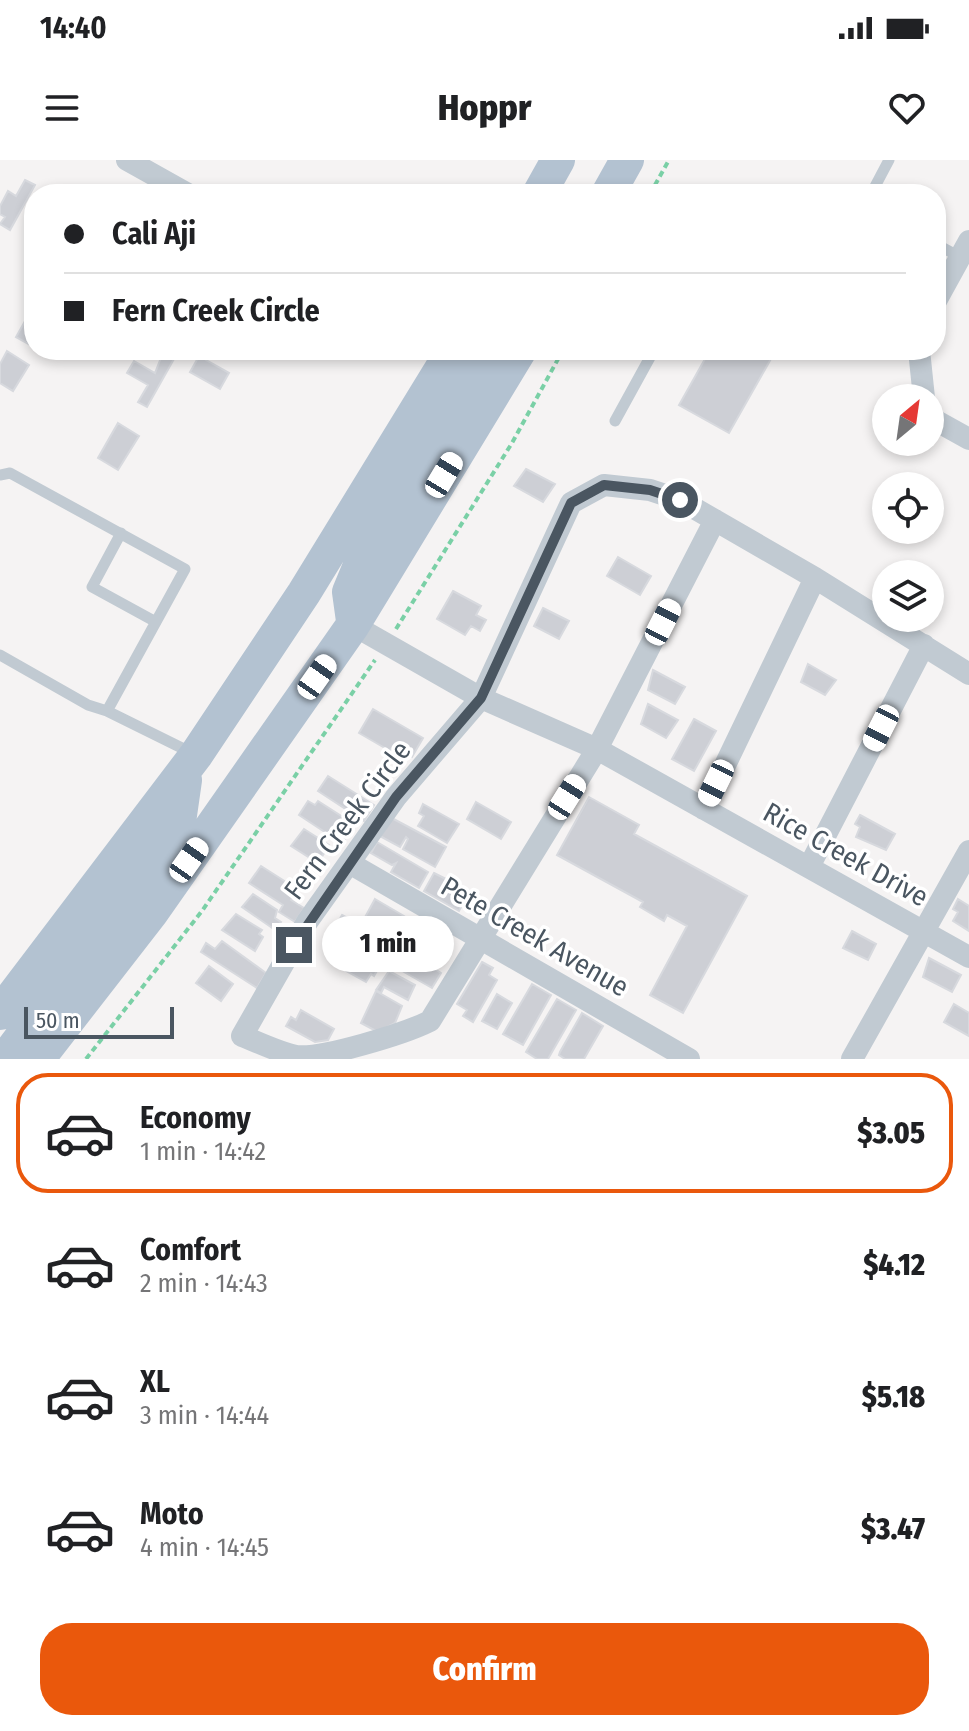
<!DOCTYPE html>
<meta charset="utf-8">
<style>
:root{--surface:#fff;--page:#f2f2f2;--text:#202124;--muted:#757577;--line:#e0e0e0;--accent:#ea580c}
body{margin:0;font-family:"Fira Sans Condensed",sans-serif;background:var(--page);color:var(--text);height:100vh;display:flex;flex-direction:column;font-size:30px;white-space:nowrap}
*{box-sizing:border-box;margin:0}
p{font-size:26px;color:var(--muted)}
.icon{flex:none;width:44px;height:44px;fill:none;stroke:currentColor;stroke-width:2;stroke-linecap:round;stroke-linejoin:round}
.map{position:relative;height:899px;overflow:hidden}
.details{display:flex;flex-direction:column;background:var(--surface);flex:1}
.details>*{flex:none}
.hud{position:absolute;left:24px;top:24px;width:922px;height:176px;border-radius:32px;box-shadow:0 4px 12px #0003;display:grid;align-content:center;height:176px;padding:0 40px;background:var(--surface)}
.needle{width:52px;rotate:29deg}
.controls{position:absolute;left:872px;top:224px;display:grid;gap:16px}
.controls a{display:grid;place-items:center;width:72px;height:72px;border-radius:50%;background:var(--surface);box-shadow:0 4px 12px #0003;font-size:40px}
.scale{position:absolute;left:24px;bottom:20px;width:150px;box-sizing:border-box;padding-left:8px;border:4px solid #4a5661;border-top:0;font-size:22px;line-height:28px;white-space:nowrap;color:#4a5661;-webkit-text-stroke:6px #fff;paint-order:stroke}
.end{position:absolute;width:36px;height:36px;margin:-18px;border:10px solid #4a5661;background:#fff;box-shadow:0 0 0 4px #fff}
.from{border-radius:50%}
.bubble{position:absolute;height:56px;border-radius:28px;background:var(--surface);box-shadow:0 4px 12px #0003;font-size:26px;font-weight:800;line-height:56px;text-align:center}
.car{position:absolute;width:24px;height:48px;margin:-24px -12px;border-radius:10px;box-shadow:0 0 6px 2px #0007;background:linear-gradient(#fff 24%,#345 0 40%,#fff 0 76%,#345 0 86%,#fff 0)}
.hud b{display:flex;align-items:center;gap:28px;height:76px;font-size:30px}
.hud b+b{border-top:2px solid var(--line)}
.hud i{width:20px;height:20px;background:var(--text)}
ul{padding:14px 0 0;list-style:none}
li{display:flex;align-items:center;gap:24px;height:120px;margin:0 16px 12px;padding:0 24px;border:4px solid transparent;border-radius:32px}
li div{flex:1}
li b{display:block;font-size:30px}
li em{font-style:normal;font-weight:800}
li.selected{border-color:var(--accent)}
li>.icon{width:72px;height:72px;stroke-width:1.5}
.action{display:flex;gap:16px;margin-top:auto;padding:16px 40px}
.action a{flex:1;height:92px;border-radius:32px;background:var(--accent);color:#fff;font-size:32px;font-weight:800;line-height:92px;text-align:center}
.status{display:flex;justify-content:space-between;align-items:center;height:56px;padding:0 40px;background:var(--surface);direction:ltr}
.status svg{height:22px;fill:currentColor}
header{display:flex;justify-content:space-between;align-items:center;height:104px;padding:0 40px;background:var(--surface);font-size:36px;font-weight:800}
.map>svg:first-child{display:block}
</style>
<div class="status"><b>14:40</b><svg viewBox="0 0 49 12"><path d="M0 12V9h3v3zM5 12V6h3v6zM10 12V3h3v9zM15 12V0h3v12zM26 1h20v11H26zM47 4h2v5h-2z"/></svg></div>
<header><svg class="icon" aria-label="menu" viewBox="0 0 24 24"><path d="M4 6h16M4 12h16M4 18h16"/></svg>Hoppr<svg class="icon" aria-label="heart" viewBox="0 0 24 24"><path d="M12 20l-8-8c-3-5 5-10 8-4 3-6 11-1 8 4z"/></svg></header>
<div class="map">
<svg width="969" height="899" viewBox="0 0 969 899">
<rect width="100%" height="100%" fill="#f5f3f3"/>
<!-- building -->
<path fill="#cdcfd5" stroke="#d7d9de" stroke-width="2" d="M25,20L35,25L10,70L0,64L5,57L0,54V46L8,31L16,36Z
M34,145V187L16,177Z
M164,190H179L147,247L138,242L148,225L127,213L134,201L155,213Z
M710,190H776L729,273L679,245Z
M7,191L29,205L13,231L0,223V204Z
M199,196L229,213L220,229L190,212Z
M118,263L139,276L118,310L98,298Z
M526,309L555,324L543,342L514,326Z
M618,397L651,416L640,435L607,416Z
M453,431L481,446L476,455L486,460L480,471L471,466L465,475L437,459Z
M543,448L569,461L559,479L534,466Z
M808,504L836,520L825,535L801,522Z
M653,510L685,527L675,544L648,530Z
M648,544L678,560L666,578L641,564Z
M373,549L423,578L412,597L393,586L390,591L359,573Z
M694,559L716,571L694,611L672,599Z
M328,616L374,645L364,661L318,631Z
M589,637L639,665L634,674L747,736L683,853L650,835L687,766L667,755L664,761L640,747L643,742L557,695Z
M308,641L315,645L318,641L352,663L343,684L299,655Z
M476,642L511,662L501,679L467,659Z
M423,644L459,664L447,683L418,666L424,656L419,653Z
M860,655L895,674L886,690L856,677L860,667L855,664Z
M388,656L446,687L435,707L403,689L408,679L406,677L400,687L378,675Z
M304,669L329,685L318,703L291,686Z
M377,682L428,712L419,728L391,712L396,703L392,705L371,693Z
M261,706L297,729L291,740L304,748L295,762L279,752L283,745L249,723Z
M434,713L470,731L459,751L424,731Z
M253,734L277,750L275,758L281,762L275,770L242,747Z
M375,739L404,756L401,761L406,764L399,778L364,759Z
M958,739L969,746V771L953,761L958,752L953,749Z
M236,754L262,770L259,774L263,777L255,791L222,770Z
M342,755L391,782L381,801L332,772Z
M411,758L452,780L441,801L400,778Z
M852,771L876,784L868,800L843,788Z
M222,781L266,813L257,828L201,792L206,783L215,789Z
M407,791L441,813L432,828L397,808Z
M349,792L378,809L374,816L371,814L366,822L341,808Z
M929,798L961,815L952,832L923,817Z
M482,802L493,808L489,815L497,820L473,862L463,856L467,850L457,844Z
M209,806L233,824L221,841L196,823Z
M389,811L415,825L408,840L384,827L381,833L376,830Z
M532,824L551,835L523,885L503,874Z
M376,831L402,846L395,863L378,872L361,863Z
M497,834L512,843L497,869L482,861Z
M557,839L576,850L548,899H537L526,892Z
M954,844L969,853V876L944,862Z
M301,850L334,869L328,880L315,882L286,866L291,857L296,860Z
M582,853L603,866L584,899H565L559,895L560,892Z"/>
<g fill="none" stroke-linecap="round" stroke-linejoin="round">
<!-- path -->
<path stroke="#7ad0a6" stroke-width="4" stroke-dasharray="6 4" stroke-linecap="butt" d="M650,34L669,0
M396,469L512,283L563,190
M86,899L202,751L375,500"/>
<!-- service -->
<path stroke="#c1cad2" stroke-width="11" d="M871,34L889,0
M936,84L960,97
M615,261L654,190
M0,315L10,313L185,409L107,551L192,593
M121,373L92,427L156,462
M0,495L88,545L107,551"/>
<!-- minor -->
<path stroke="#c1cad2" stroke-width="22" d="M127,0L188,34
M936,141L969,81
M919,190L924,238
M930,253L933,259L969,279
M715,360L597,589L430,861C404,874 322,899 296,896C278,892 260,883 242,876L307,762L396,637L481,538L571,343L604,325L650,330L680,340L815,418L969,514
M353,465L481,538L597,589L969,797
M704,649L815,418
M351,704L689,899
M810,705L924,485
M852,899L969,691"/>
<!-- primary -->
<path stroke="#b3c2d1" stroke-width="34" d="M539,34L558,0
M608,34L627,0
M353,461L349,432L361,403L483,190
M0,853L196,595L304,433L453,190
M5,899L156,699L180,655L185,620
M38,899L152,752L353,465L520,190"/>
</g>
<g fill="none" stroke-linecap="round" stroke-linejoin="round">
<!-- route -->
<path stroke="#4a5661" stroke-width="10" d="M294,785L396,637L481,538L571,343L604,325L650,330L680,340"/>
</g>
<g text-anchor="middle" stroke-width="7" stroke-linejoin="round" paint-order="stroke">
<!-- street labels -->
<g font-size="28" fill="#4a5661" stroke="#fff">
<text transform="translate(347 660) rotate(-53)" y="10">Fern Creek Circle</text>
<text transform="translate(846 694) rotate(29)" y="10">Rice Creek Drive</text>
<text transform="translate(535 776) rotate(30)" y="10">Pete Creek Avenue</text>
</g>
</g>
</svg>
<div class="controls">
<a><svg class="needle" viewBox="-14 -14 28 28"><path d="M0-13l5 13h-10z" fill="#e53935"/><path d="M0 13l5-13h-10z" fill="#757577"/></svg></a>
<a><svg class="icon" aria-label="locate" viewBox="0 0 24 24"><circle cx="12" cy="12" r="6"/><path d="M12 2v4M12 18v4M2 12h4M18 12h4"/></svg></a>
<a><svg class="icon" aria-label="layers" viewBox="0 0 24 24"><path d="M12 4l9 5-9 5-9-5zM3 14l9 5 9-5"/></svg></a>
</div>
<div class="scale">50 m</div>
<i class="end from" style="left:680px;top:340px"></i>
<i class="end" style="left:294px;top:785px"></i>
<div class="bubble" style="left:322px;top:756px;width:132px">1 min</div>
<i class="car" style="left:444px;top:315px;rotate:31deg"></i>
<i class="car" style="left:663px;top:462px;rotate:27deg"></i>
<i class="car" style="left:317px;top:517px;rotate:35deg"></i>
<i class="car" style="left:881px;top:568px;rotate:207deg"></i>
<i class="car" style="left:716px;top:623px;rotate:206deg"></i>
<i class="car" style="left:567px;top:637px;rotate:32deg"></i>
<i class="car" style="left:189px;top:700px;rotate:35deg"></i>
<div class="hud">
<b><i class="from"></i>Cali Aji</b>
<b><i></i>Fern Creek Circle</b>
</div>
</div>
<section class="details">
<ul>
<li class="selected"><svg class="icon" aria-label="car" viewBox="0 0 24 24"><path d="M5 17H2v-5l4-1 3-4h7l3 4 3 1v5h-3M9 17h6M6 11h13"/><circle cx="7" cy="17" r="2"/><circle cx="17" cy="17" r="2"/></svg><div><b>Economy</b><p>1 min · 14:42</p></div><em>$3.05</em></li>
<li><svg class="icon" aria-label="car" viewBox="0 0 24 24"><path d="M5 17H2v-5l4-1 3-4h7l3 4 3 1v5h-3M9 17h6M6 11h13"/><circle cx="7" cy="17" r="2"/><circle cx="17" cy="17" r="2"/></svg><div><b>Comfort</b><p>2 min · 14:43</p></div><em>$4.12</em></li>
<li><svg class="icon" aria-label="car" viewBox="0 0 24 24"><path d="M5 17H2v-5l4-1 3-4h7l3 4 3 1v5h-3M9 17h6M6 11h13"/><circle cx="7" cy="17" r="2"/><circle cx="17" cy="17" r="2"/></svg><div><b>XL</b><p>3 min · 14:44</p></div><em>$5.18</em></li>
<li><svg class="icon" aria-label="car" viewBox="0 0 24 24"><path d="M5 17H2v-5l4-1 3-4h7l3 4 3 1v5h-3M9 17h6M6 11h13"/><circle cx="7" cy="17" r="2"/><circle cx="17" cy="17" r="2"/></svg><div><b>Moto</b><p>4 min · 14:45</p></div><em>$3.47</em></li>
</ul>
<div class="action"><a>Confirm</a></div>
</section>
